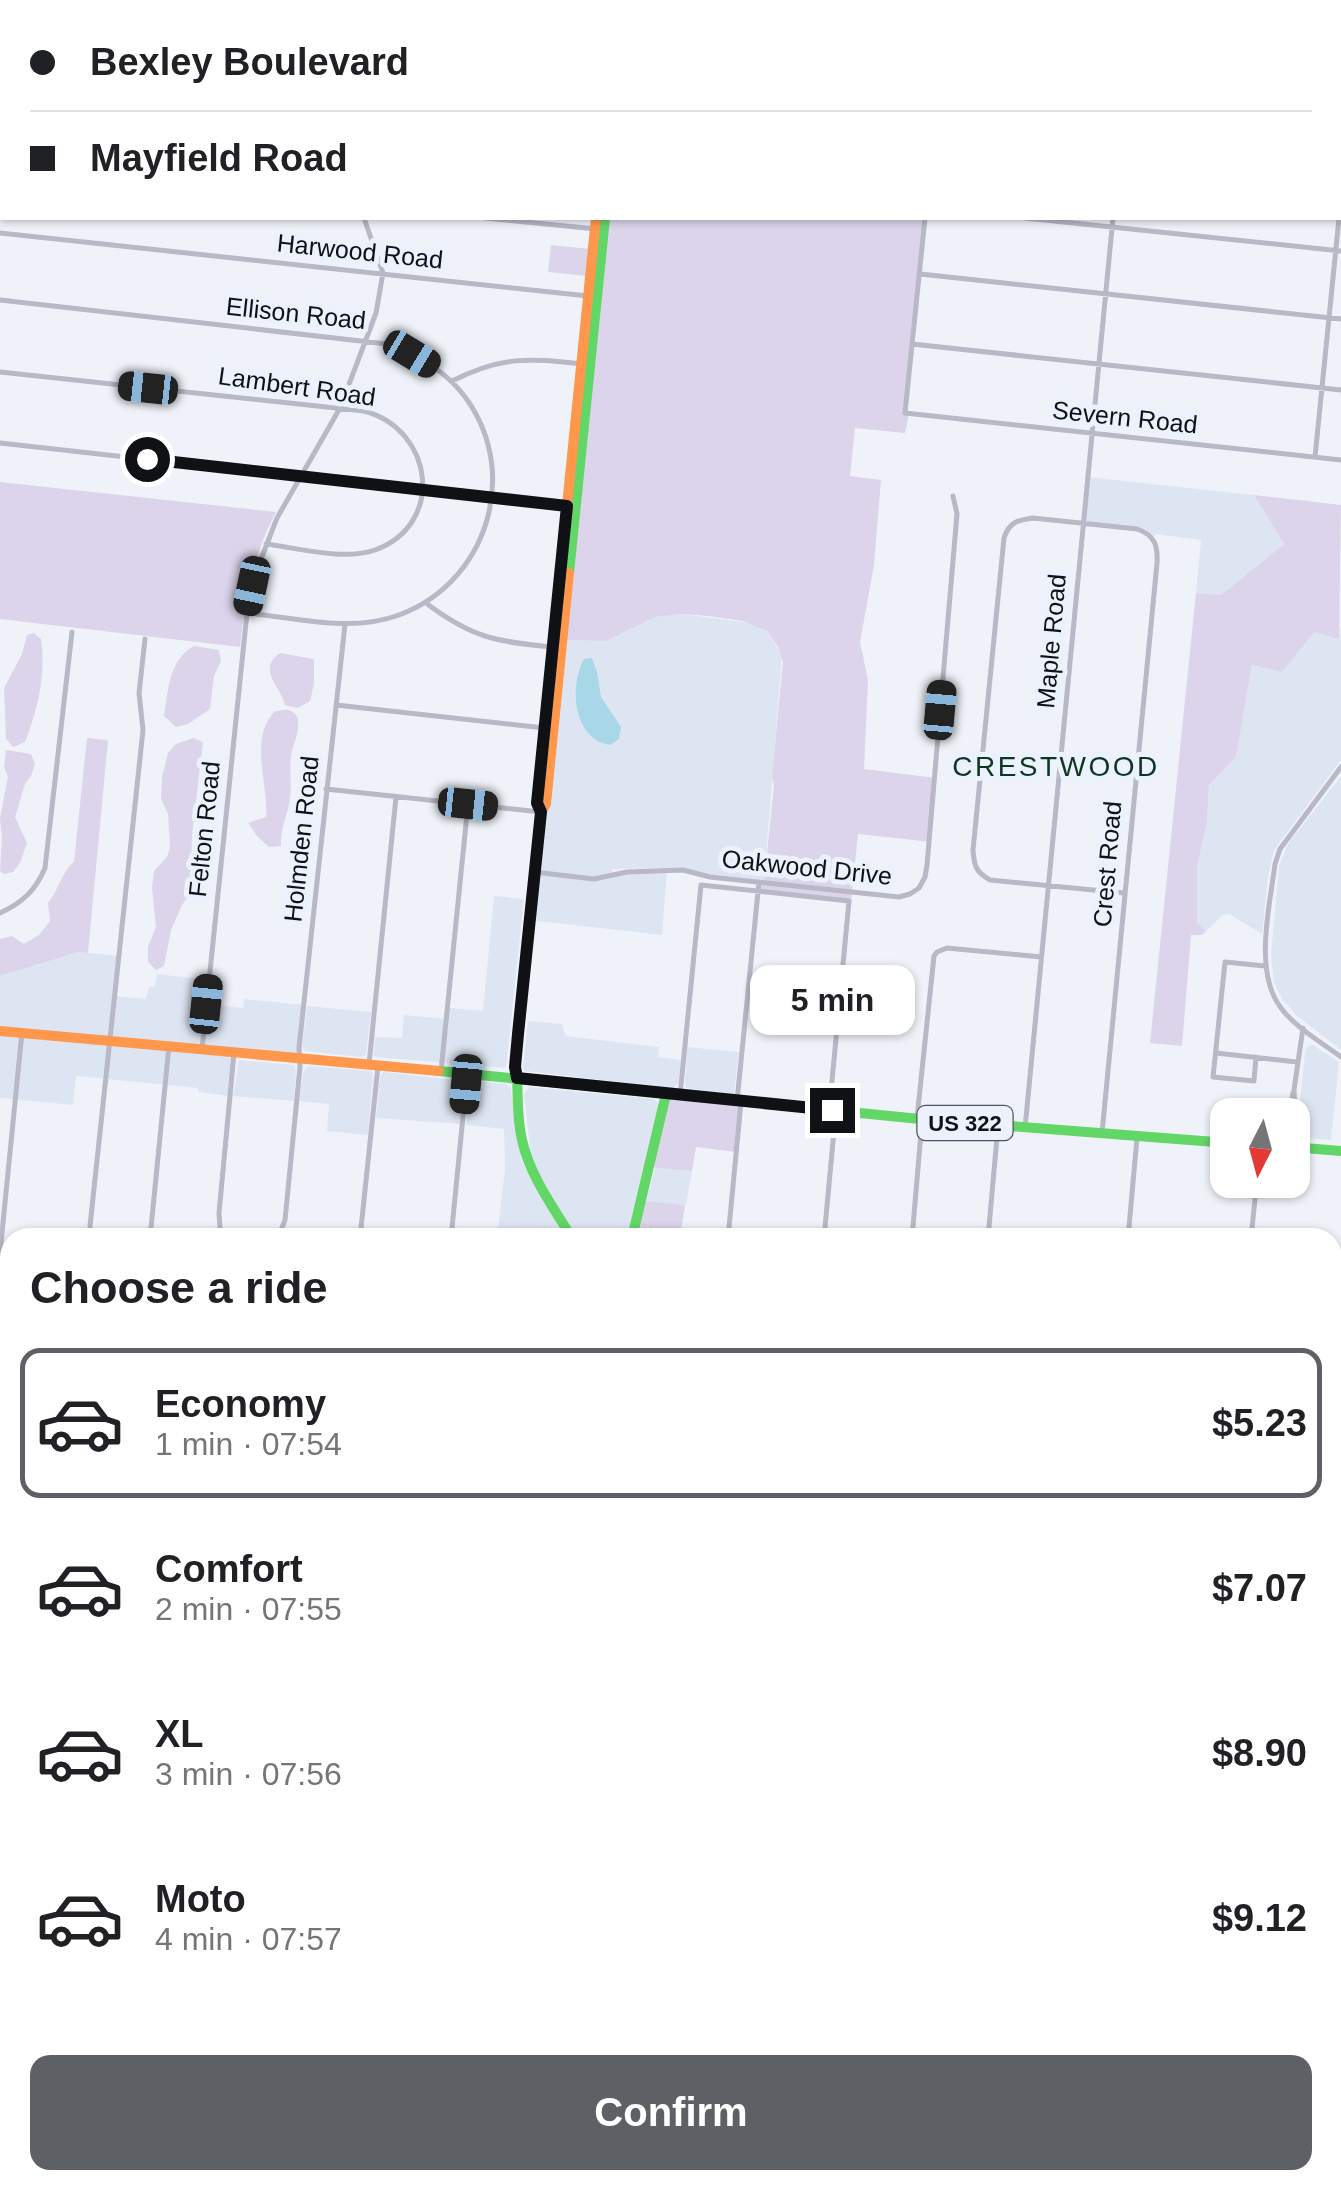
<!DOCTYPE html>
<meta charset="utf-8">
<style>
:root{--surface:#fff;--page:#f6f6f6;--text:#202124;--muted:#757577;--line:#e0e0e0;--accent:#5d6065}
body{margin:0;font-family:Helvetica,sans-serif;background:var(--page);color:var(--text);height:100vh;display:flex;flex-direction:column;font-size:38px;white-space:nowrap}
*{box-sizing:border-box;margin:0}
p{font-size:32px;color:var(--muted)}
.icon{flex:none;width:55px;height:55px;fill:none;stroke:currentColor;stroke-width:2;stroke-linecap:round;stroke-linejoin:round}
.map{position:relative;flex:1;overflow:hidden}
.panel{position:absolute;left:0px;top:1228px;width:1342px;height:962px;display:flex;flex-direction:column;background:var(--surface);border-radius:30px 30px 0 0;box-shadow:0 2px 8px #0004}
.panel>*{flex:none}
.hud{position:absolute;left:0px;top:0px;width:1342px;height:220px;box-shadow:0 2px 8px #0004;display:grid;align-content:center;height:220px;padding:0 30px;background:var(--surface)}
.needle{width:65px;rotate:186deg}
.buttons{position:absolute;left:1210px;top:1098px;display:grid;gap:20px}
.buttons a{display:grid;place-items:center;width:100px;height:100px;border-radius:20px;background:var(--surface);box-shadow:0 2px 8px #0004;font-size:50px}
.end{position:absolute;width:45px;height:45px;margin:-22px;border:12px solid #0f1115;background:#fff;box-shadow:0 0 0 5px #fff}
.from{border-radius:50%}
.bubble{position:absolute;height:70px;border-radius:20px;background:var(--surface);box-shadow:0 2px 8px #0004;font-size:32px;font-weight:600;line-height:70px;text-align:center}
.car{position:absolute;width:30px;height:60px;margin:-30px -15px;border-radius:12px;box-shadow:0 0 8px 2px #0007;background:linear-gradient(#222 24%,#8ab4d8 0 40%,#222 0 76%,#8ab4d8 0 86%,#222 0)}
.hud b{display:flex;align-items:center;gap:35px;height:95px;font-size:38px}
.hud b+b{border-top:2px solid var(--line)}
.hud i{width:25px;height:25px;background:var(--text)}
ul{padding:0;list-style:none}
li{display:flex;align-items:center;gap:30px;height:150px;margin:0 20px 15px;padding:0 10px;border:5px solid transparent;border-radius:20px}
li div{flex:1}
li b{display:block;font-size:38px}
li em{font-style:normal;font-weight:600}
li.on{border-color:var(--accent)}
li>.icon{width:90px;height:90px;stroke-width:1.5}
h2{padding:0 30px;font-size:45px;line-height:120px}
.button{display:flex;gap:20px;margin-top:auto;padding:20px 30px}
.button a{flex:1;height:115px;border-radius:20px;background:var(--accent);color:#fff;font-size:40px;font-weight:600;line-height:115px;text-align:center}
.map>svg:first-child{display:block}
</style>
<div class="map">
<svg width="1341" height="2188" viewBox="0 0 1341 2188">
<rect width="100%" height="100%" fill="#eff3f9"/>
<!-- built -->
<path fill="#dee5f2" d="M1087,477L1254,495L1284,544L1221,595L1196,593L1201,540L1155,534L1152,538L1137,529L1083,524Z
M681,614L752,623L767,631L782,655L764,882L706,875L680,868L612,869L614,876L622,873L667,871L662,935L529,920L566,640L606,641L655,617Z
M1260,618L1339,638L1341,624V760L1274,850L1268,877L1262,934L1229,914L1223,915L1206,931L1197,923V867L1207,821L1209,785L1236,757Z
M1341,776V1050L1296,1015L1282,999L1274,983L1271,954L1279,866L1283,856L1288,844Z
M494,896L524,899L506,1068L375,1057L373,1055L375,1037L402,1038L404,1015L448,1019L450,1008L483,1011Z
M79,952L119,956L115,996L146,999L149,987L155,986L157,974L209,980L207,1004L243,1008L244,999L304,1005L298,1058L235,1052L230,1096L198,1092V1088L76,1076L73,1105L0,1098V976Z
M307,1006L371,1012L366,1055L361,1057L304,1051L302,1047Z
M528,1021L562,1024L566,1036L659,1047L658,1057L681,1060L678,1084L673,1088L525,1071L523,1068Z
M1313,1045L1339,1062L1331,1140L1307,1138L1299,1130L1298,1123L1305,1052L1307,1047Z
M687,1047L739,1052L734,1094L686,1088L685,1085Z
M239,1060L294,1065L296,1072L294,1101L233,1096Z
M308,1066L371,1071L373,1073L368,1135L327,1131L329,1104L299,1101L303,1072Z
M383,1072L463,1081L460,1124L376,1118L380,1076Z
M475,1081L506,1084L511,1088L516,1136L522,1161L537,1192L565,1237H497L505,1169L504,1129L466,1125L470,1083Z
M529,1087L654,1099L660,1104L632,1237H572L536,1179L525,1150L530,1148L524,1094Z
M655,1167L692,1171L686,1205L646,1202Z"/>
<!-- green -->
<path fill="#dbd4ea" d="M605,218H925L905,413L909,414L905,433L855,428L850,476L881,480L874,565L860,642L868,680L864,769L936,778L931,842L858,834L851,903L758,891L759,882H764L774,786L772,776L783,662L778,647L767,631L743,621L708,616L681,614L655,617L606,641L562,640Z
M551,245L590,249L588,276L548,272Z
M0,482L276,512C253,554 245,601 240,647L0,619Z
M1254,495L1341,505L1339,639L1314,632L1282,672L1252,665L1236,757L1209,785L1207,821L1197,867V923L1206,931L1202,935H1191L1182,1046L1150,1043L1196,593L1221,595L1284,544Z
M34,633L41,639C46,675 38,709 25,742L13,747L6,739L4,688L22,654L27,635Z
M194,646L219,650L221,661L214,676L210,709L188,724L176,727L164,716C168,691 169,659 194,646Z
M280,653L314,659V684L310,701L298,708L285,705C281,686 256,670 280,653Z
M275,711C280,711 286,708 291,711C307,719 292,745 291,756C289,770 292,784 290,798C288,815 280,828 281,846L269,847L257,836L248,823L266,817C269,784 248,739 275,711Z
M87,738L108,740L88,953L79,952L0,976V939L12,936L24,944L39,935L50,921L48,903C58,891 63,870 74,862Z
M193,738L203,742L192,835L190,894L182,905L171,930L164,966L156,970L148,962V947L156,927L152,887L154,871L167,857L170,847L168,814L161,799L162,777L168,753L176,744Z
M6,750L31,754L35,764L31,776L25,784L15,817L27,843L20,863L13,872L4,874L0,871L2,837L0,818L8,777L4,767Z
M666,1094L741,1102L736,1152L696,1147L692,1171L650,1167Z
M641,1201L685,1205L680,1237L632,1238Z
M27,2180H226L234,2188H12Z"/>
<!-- water -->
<path fill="#a8d7e8" d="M592,658L597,672L601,697L621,727L619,739L610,745C573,739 569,686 584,659Z"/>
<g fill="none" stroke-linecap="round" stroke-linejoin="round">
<!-- stream -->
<path stroke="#a8d7e8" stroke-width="2.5" d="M50,2188L55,2180"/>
<!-- street -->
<path stroke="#b8b8c6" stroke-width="5" d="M553,0L576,2
M355,2L358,0
M1283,2L1284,0
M0,17H2
M0,94H2
M1340,112H1341
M0,166H2
M1340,183H1341
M1340,208L1341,198
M485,218L596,229
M925,218L905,413L1341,460
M1025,218L1341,251
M0,233L588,296
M920,274L1341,319
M0,300L387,344C411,353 434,364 453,383C525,457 494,580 399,615C351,633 296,618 247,613
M912,344L1341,390
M0,372L364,411C435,430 445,525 375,550C344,561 298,548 266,544
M452,381C502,356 528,358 582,364
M0,443L575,507
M1315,457L1339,218
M426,603C472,638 497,642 553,647
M336,705L545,728
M1341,767L1280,849L1275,864C1270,905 1253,972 1281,1008C1296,1028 1321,1042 1341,1057
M326,789L541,812
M534,872L594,879L627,872L683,870L710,877L899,897L910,894L919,888L925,877L927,865L957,514L953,496
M0,913C22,903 36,890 45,868L72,632
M202,1049L247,613L258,567L277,518L340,408L376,313L383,273L364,218
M1216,1053L1297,1062
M1256,1057L1254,1081L1213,1077L1225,962L1265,966
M369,1064L396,797
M441,1071L468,804
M680,1095L701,885L849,901L830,1102L835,1120L824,1238
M737,1101L759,882
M1289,1115L1293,1093
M917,1118L934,956L937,952L947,948L1041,957
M1025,1128L1113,218
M1102,1133L1157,563C1158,546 1155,535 1137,529L1033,518C1018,520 1009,522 1004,538L973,850C974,866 976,872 990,880L1124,893
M1292,1143L1296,1134L1294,1090L1303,1028
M91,1238L90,1226L143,730L139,693L145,639
M150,1238L169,1046
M225,1238L220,1228L219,1213L234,1053
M278,1238L285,1220L300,1067L299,1048L345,624
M360,1238L378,1066
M451,1238L467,1076
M728,1238L741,1102
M912,1238L922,1121
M988,1238L998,1126
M1128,1238L1137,1138
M1251,1238L1257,1180
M0,1253L22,1032
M0,1285L10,1286
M0,1324L10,1354
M0,1378L10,1379
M1332,1384L1341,1385
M1332,1563L1341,1493
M0,1602L10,1604
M1332,1645L1341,1646
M0,1867L10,1868
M0,2135L10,2129
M1332,2162L1341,2068
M1332,2179L1341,2180
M231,2180L238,2188
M338,2180L342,2188
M521,2188V2180
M618,2188L619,2180
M714,2188L715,2180
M811,2188L813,2180
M919,2188L924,2180
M1034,2188L1035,2180
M1109,2188L1110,2180
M1246,2188L1247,2180"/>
<!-- fast -->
<path stroke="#63d668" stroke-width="10" d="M626,2L627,0
M569,573L605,218
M439,1071L920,1119L1228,1143
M517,1077C518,1098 517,1119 522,1140C530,1176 553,1207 572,1238
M1292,1147L1341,1151
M632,1238L666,1094
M435,2188L449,2180"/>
<!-- slow -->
<path stroke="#ff974d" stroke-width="10" d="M618,0V2
M541,812L537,803L596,218
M0,1031L439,1071
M517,1077L515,1067L541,812L546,804L569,573
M1332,1966L1341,1967
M1332,1977L1341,1978"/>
<!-- jam -->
<path stroke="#b3261e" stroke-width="10" d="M951,2180L963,2188
M455,2188L468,2180"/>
</g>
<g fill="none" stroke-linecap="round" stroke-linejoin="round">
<!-- route -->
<path stroke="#0f1115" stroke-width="12" d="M147,459L567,506L537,803L541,812L518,1034L515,1067L517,1078L832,1110"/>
</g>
<g text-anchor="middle" stroke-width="10" stroke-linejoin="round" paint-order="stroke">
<!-- shield labels -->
<rect fill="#ebf2fd" stroke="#51545b" stroke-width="2.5" x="917.5" y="1106" width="95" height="34" rx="8"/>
<g font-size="22" font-weight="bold" fill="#0f1115">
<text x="965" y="1131">US 322</text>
</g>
<!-- street labels -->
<g font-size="25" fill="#0f1115" stroke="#ebf2fd">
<text transform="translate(360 251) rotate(6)" y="9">Harwood Road</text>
<text transform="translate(296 313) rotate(6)" y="9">Ellison Road</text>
<text transform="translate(297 386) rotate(8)" y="9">Lambert Road</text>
<text transform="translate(1125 417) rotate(6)" y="9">Severn Road</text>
<text transform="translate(1051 641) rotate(-85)" y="9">Maple Road</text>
<text transform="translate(204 829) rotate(-84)" y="9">Felton Road</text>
<text transform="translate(301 839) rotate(-84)" y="9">Holmden Road</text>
<text transform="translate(1107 864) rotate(-85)" y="9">Crest Road</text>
<text transform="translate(807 867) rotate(6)" y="9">Oakwood Drive</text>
</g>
<!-- neighbourhood labels -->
<g font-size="28" letter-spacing="2.5" fill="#0f351f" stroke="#ebf2fd">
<text x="1056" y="776">CRESTWOOD</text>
</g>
</g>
</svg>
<div class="buttons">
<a><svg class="needle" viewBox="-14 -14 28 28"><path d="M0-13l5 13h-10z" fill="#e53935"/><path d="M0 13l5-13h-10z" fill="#757577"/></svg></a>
</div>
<i class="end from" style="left:147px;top:459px"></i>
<i class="end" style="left:832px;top:1110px"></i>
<div class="bubble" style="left:750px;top:965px;width:165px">5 min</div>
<i class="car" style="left:412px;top:354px;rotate:121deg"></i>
<i class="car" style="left:148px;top:388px;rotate:276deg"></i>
<i class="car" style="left:252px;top:586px;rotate:192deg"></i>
<i class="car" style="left:940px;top:710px;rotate:5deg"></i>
<i class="car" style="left:468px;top:804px;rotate:96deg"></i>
<i class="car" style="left:206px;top:1004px;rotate:6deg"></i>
<i class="car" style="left:466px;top:1084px;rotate:185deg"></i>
<div class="hud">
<b><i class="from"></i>Bexley Boulevard</b>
<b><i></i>Mayfield Road</b>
</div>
<section class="panel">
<h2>Choose a ride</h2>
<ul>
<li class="on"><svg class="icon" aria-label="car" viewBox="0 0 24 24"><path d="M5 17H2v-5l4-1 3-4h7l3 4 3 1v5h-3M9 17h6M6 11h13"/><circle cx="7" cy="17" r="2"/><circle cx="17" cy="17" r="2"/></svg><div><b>Economy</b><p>1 min · 07:54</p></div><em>$5.23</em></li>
<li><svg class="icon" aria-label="car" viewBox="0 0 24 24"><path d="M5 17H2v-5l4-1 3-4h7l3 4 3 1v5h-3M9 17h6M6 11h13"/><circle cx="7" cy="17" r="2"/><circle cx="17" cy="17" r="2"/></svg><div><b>Comfort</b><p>2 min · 07:55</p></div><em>$7.07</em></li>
<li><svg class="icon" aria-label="car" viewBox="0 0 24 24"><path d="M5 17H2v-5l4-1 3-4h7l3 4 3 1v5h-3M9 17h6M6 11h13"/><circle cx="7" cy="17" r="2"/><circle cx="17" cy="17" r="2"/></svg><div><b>XL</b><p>3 min · 07:56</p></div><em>$8.90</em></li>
<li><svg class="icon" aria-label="car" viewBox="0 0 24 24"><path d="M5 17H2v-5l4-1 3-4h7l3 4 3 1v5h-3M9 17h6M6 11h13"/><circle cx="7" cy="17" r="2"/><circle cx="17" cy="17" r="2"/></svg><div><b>Moto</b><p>4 min · 07:57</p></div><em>$9.12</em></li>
</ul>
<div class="button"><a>Confirm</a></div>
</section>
</div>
